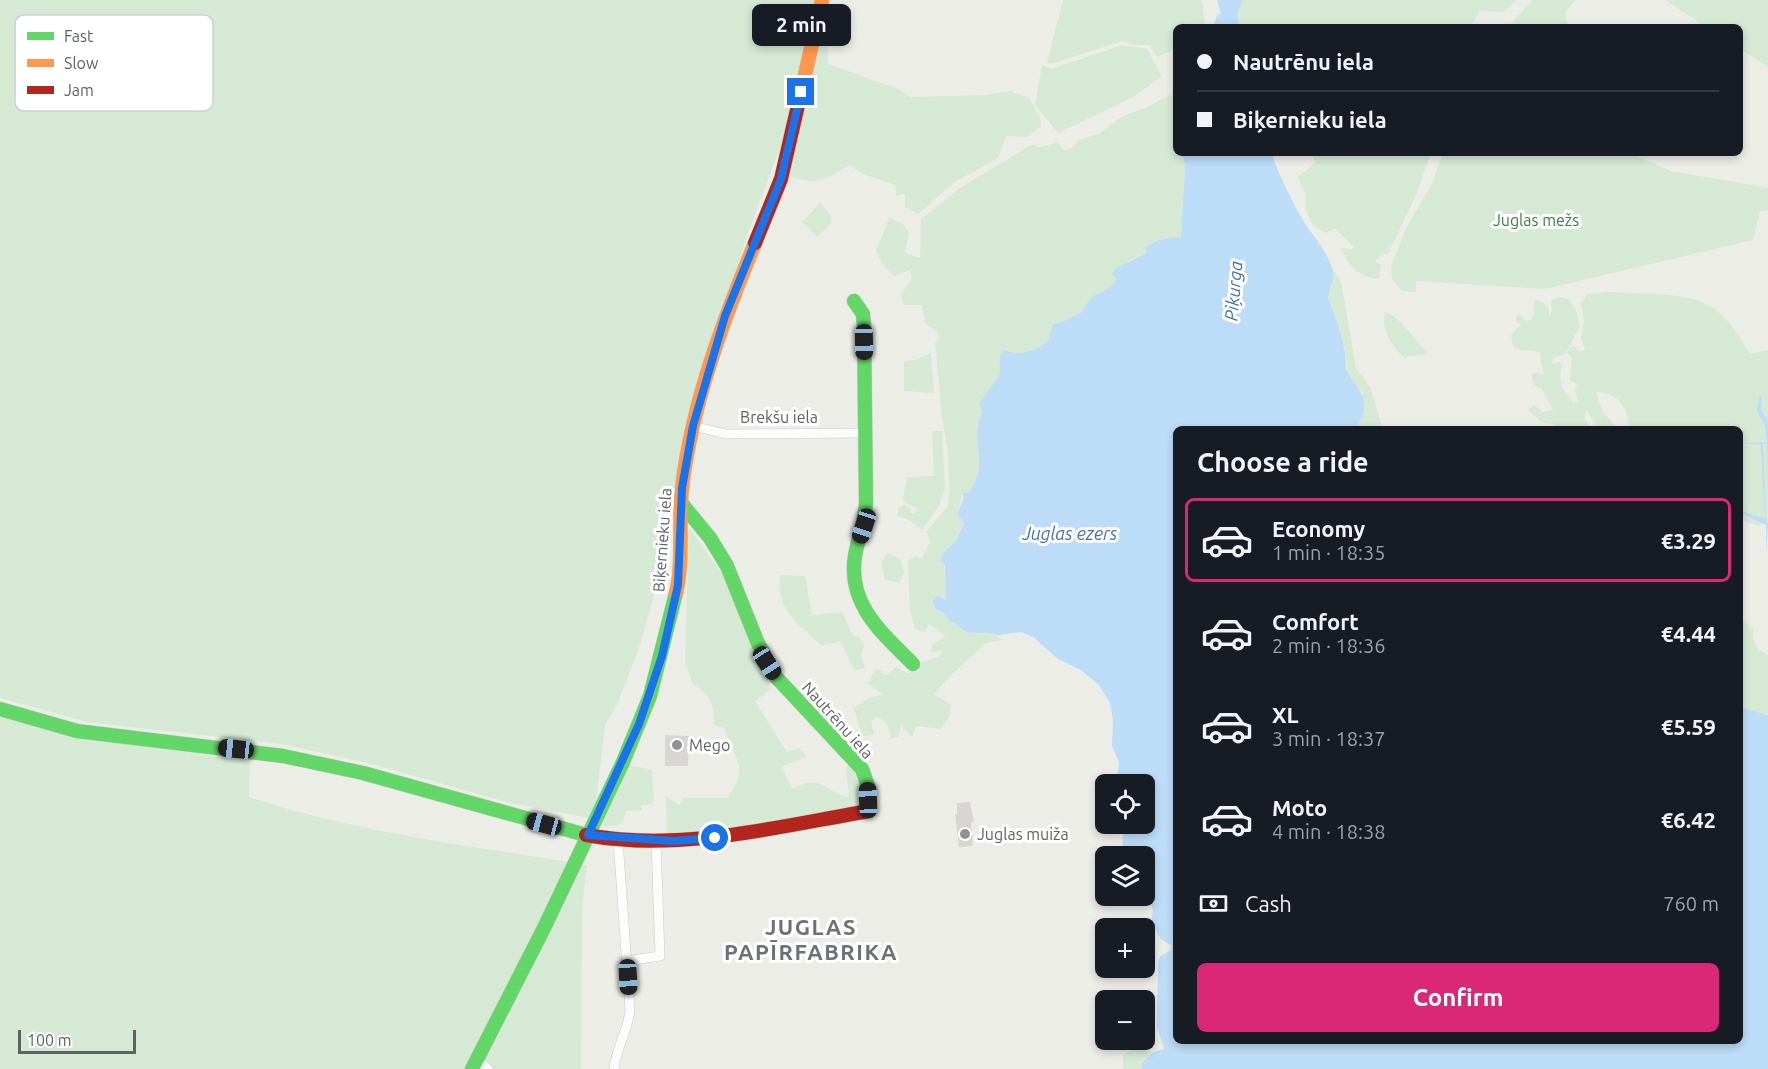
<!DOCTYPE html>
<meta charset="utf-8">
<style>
:root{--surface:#171b24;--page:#242831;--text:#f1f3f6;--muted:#9ea1a6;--line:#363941;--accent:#db2777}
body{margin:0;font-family:Ubuntu,sans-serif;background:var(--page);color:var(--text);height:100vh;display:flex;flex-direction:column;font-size:22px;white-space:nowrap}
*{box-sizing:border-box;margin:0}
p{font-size:20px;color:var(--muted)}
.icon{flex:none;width:33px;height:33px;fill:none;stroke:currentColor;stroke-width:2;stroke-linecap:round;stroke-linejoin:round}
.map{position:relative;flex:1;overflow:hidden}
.panel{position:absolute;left:1173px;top:426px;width:570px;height:618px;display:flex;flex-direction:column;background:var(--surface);border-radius:9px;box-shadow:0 3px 9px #0003}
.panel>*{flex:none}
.guide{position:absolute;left:1173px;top:24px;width:570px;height:132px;border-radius:9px;box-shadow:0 3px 9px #0003;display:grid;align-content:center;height:132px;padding:0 24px;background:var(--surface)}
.controls{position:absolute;left:1095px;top:774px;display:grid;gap:12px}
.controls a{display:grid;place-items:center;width:60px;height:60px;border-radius:9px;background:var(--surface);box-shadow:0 3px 9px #0003;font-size:30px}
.scale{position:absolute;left:18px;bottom:15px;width:118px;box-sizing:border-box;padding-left:6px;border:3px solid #5d6166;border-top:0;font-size:16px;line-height:21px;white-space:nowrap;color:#5d6166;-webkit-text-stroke:4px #fff;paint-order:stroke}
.end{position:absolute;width:27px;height:27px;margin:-14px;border:8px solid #1a73e8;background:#fff;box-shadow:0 0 0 3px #fff}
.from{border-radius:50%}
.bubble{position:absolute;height:42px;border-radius:9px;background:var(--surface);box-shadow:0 3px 9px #0003;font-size:20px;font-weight:700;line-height:42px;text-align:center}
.car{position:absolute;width:18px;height:36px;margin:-18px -9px;border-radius:8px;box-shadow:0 0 4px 2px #0007;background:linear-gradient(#222 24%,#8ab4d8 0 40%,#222 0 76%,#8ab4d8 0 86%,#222 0)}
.guide b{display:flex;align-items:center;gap:21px;height:57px;font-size:22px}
.guide b+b{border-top:2px solid var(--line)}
.guide i{width:15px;height:15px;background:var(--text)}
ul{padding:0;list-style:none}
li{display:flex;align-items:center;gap:18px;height:84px;margin:0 12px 9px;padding:0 12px;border:3px solid transparent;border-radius:9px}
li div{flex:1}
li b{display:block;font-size:22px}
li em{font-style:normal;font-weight:700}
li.current{border-color:var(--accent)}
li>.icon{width:54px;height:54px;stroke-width:1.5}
h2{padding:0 24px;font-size:27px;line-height:72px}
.pay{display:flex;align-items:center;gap:15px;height:66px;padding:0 24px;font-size:22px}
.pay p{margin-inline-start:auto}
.primary-button{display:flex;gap:12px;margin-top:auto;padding:12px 24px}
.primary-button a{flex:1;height:69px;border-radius:9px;background:var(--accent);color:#fff;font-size:24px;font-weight:700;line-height:69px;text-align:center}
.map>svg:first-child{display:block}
</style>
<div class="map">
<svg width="1768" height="1069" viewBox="0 0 1768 1069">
<rect width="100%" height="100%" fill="#edede8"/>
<!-- green -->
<path fill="#d6e9d5" d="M0,0H817L792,116L748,233L685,425L665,555L640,645L618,703L605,725L594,819L510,803L372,764L282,744L87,722L0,698Z
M1063,0H1202L1205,27H1176V49L1157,57L1149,45H1133L1123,41L1051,64L1047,62Z
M1243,0H1517L1503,12L1480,11L1470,27H1239L1238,12Z
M1532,0H1576L1565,12L1568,27H1508Z
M1665,0H1768V67L1740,49V27H1706Z
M819,37L828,39V64L898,89L911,97L986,95L1011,91L1029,98L1040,118L1041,126L1027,137L1006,136L998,158L955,182L918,214L905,207V194L896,196V186C877,176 867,179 850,165C824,179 819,186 790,176Z
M1122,45L1147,49L1162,76L1135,96L1058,133L1035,105L1042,65L1051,69Z
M1176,92V153H1182L1185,165L1181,237L1162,239L1147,253L1128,261L1118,279L1110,288L1091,297L1083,312L1066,320L1053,324L1048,342L1025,354L1000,356L999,376L979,403L982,413C968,442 991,462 969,493L963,494L957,514L964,523L956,541L943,553L947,601L933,600L934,607L943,612L950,622C957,623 957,626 963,629C971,635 983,633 993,632L1002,640L986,643L949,677L934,694L951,705L949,717L941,729L916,726L912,737L901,726L898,737L891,738C888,725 888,720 875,717L871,722L874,735L862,736L854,708L868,699L883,694L865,682L871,681V676L876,670H881L884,675H887L896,667L909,674L914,667L919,673L917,664L939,657L943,651L930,652L932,645L946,636L929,624L925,632L915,629L910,610L908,560L916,556L922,559L930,541L926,532L948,506L949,492L948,453L942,418L935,342L939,340L938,333L925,323L922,305H903L901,294L912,278L910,270L894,276L883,265L876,251L889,218L903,224L909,233L905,253L920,258L921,219L960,188L1031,145L1042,147L1058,142L1063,150L1072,148L1079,140L1100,133L1123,116L1145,108Z
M1310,153H1431L1417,193L1388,254L1380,256L1375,261L1381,265L1379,279C1359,278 1348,265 1341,247L1350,250L1354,247L1335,229L1325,233L1313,225L1305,208L1306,194L1298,177L1316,162Z
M1443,153H1629L1671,171L1768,188V210L1760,211L1753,240L1545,289L1416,281V292L1402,291L1392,279L1391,265L1406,229L1433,181Z
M820,203L831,215V224L817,237L802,222Z
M1331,267L1341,281L1356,368L1370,387L1383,429H1356L1359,424L1362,392C1344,380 1349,367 1345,349C1341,333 1336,313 1328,299L1332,285Z
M1609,292C1639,294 1686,291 1712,307C1729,318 1740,338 1750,354L1768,350V521L1758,526L1740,519V429H1629C1630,411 1616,389 1596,393L1604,413L1618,429H1598L1587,410L1584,418L1592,429H1554V425L1540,421L1528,410L1534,405L1543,412L1553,410L1542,389L1535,386L1531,375L1537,372L1544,375L1540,359L1541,354C1532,348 1522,353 1513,347L1511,335L1521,324L1516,322V318L1519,314L1527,321L1530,320L1534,315V299L1543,302L1549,309V317L1552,310L1551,300L1558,297L1569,299L1576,310L1580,326L1565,354L1554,357L1552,364L1562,362C1558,380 1561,390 1574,403L1578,400L1575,390L1577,384L1570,381L1572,358L1567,353L1570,347L1574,346L1580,352L1585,349L1581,338L1584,320L1581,304L1587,294Z
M1385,312C1403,318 1412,339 1427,351L1425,355L1408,356L1405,359C1393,347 1380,329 1385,312Z
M931,353L934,393L904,391V361L915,360Z
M932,431H942L945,488L939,506L922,530L909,520L897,516L898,508L904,505L912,509L910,512L913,514L918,509L906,503L903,498L907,477L934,476Z
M689,527L731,587L768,676L770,690L755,701L787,752L799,748L807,757L782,766L786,777L793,789C819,772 826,793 849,797L846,769L849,763L860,782L862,802L847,808L709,835L667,837L666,796L679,805L683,798H727C751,765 734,761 724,728L714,725L713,708L707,695L692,683L685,662Z
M887,553L900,559L904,573L899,583L885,580L881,562Z
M780,575L805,576L812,615L842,612L853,635L860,638L864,644L861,654L865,668L854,671L840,641L822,646C799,624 775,610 780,575Z
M1740,618L1754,629C1751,641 1757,650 1768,655V715L1740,707Z
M0,715L67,734L250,762L249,797C358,833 474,846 587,865L582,908L581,1069H0Z
M630,765L652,770L654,801L651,805H642L641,810L626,811C623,826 619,826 604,826L603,817Z
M1135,1048L1154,1052L1141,1064L1142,1069H1123V1055Z"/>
<!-- water -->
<path fill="#bddcf7" d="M1217,0H1243L1238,12L1239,27H1213L1216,17L1221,13Z
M1182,153H1272C1274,166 1299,216 1308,228C1317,240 1330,256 1333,272C1334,282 1329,289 1328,299C1334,310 1343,338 1345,352C1346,358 1345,365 1347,371C1352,382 1363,392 1364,403C1365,414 1361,420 1356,429H1176V1041H1740V707L1768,715V1069H1142L1141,1064L1154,1052L1164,1049C1163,1041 1159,1036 1157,1027L1158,961L1161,956L1171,950L1172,946L1161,939L1151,922C1155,902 1152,910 1145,895C1141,886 1144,867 1144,856H1123L1122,853L1124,824H1144V784H1117L1119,762L1112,746L1113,720L1110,703L1099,685L1081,670L1058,659L1033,637L1021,632L998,635C988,630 974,636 963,630C957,626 957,623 950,622L943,612C935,610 934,607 933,600L938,596L946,600L945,566L941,559L943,553L956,541L964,523L957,514L963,500V493L969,492C991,462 968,442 982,413L979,403L999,376L1000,356L1004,350C1022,357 1032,351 1048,342L1053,324L1066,320L1082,312L1091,297L1109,288L1117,279L1112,274L1116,268L1147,253L1145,248C1156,239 1167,238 1181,237L1185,165Z
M1762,396L1761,410L1768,420V477L1767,444H1763L1766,520L1768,523L1766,553V525L1740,513V510L1765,519L1761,447L1760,444H1740L1767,442L1765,425L1757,411L1759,397Z"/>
<!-- building -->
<path fill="#d7d6d3" d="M665,735L689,736L688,766H665Z
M970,802L974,822H971L973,846L959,847L955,814H957V803Z"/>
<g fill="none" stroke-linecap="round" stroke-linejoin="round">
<!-- street casing -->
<g stroke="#cacbca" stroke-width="10">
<path id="street" d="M693,426L726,434L865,433
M627,961L660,956L656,840
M477,1061L488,1069
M614,1069C616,1048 628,1031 630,1010L618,839"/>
</g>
<!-- fast casing -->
<g stroke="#cacbca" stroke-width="15">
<path id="fast" d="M854,301L863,314L864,327L866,502C865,521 858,538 855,556C847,604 882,633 913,664
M682,504L710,538L727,566L757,641L776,677L862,769L868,786L869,806
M0,709L77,731L283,756L363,773L586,835
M472,1069L544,928L623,762L650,696L676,593"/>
</g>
<!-- slow casing -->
<g stroke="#cacbca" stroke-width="15">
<path id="slow" d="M802,88L822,0
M676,593C684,559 678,522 682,488C692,403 723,321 755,243"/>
</g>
<!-- jam casing -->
<g stroke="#cacbca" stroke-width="15">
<path id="jam" d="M755,243L781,179L802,88
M586,835C681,852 776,827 869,811V806"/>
</g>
<!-- street -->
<use href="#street" stroke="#fcfcfc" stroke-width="9"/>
<!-- fast -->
<use href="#fast" stroke="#63d668" stroke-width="14"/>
<!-- slow -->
<use href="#slow" stroke="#ff974d" stroke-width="14"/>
<!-- jam -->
<use href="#jam" stroke="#b3261e" stroke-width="14"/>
</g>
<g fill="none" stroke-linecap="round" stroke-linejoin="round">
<!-- route -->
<path stroke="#1a73e8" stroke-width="8" d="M715,838L673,841L588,835L639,724L662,656L678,585L682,488L693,426L725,316L781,179L801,92"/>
</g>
<!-- markers -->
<g fill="#8f9294" stroke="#fff" stroke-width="2">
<circle cx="677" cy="745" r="6"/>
<circle cx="965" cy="834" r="6"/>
</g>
<g text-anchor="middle" stroke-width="6" stroke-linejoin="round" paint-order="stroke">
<!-- park labels -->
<g font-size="16" fill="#37833f" stroke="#fff">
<text x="1536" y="226">Juglas mežs</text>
</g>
<!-- street labels -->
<g font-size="16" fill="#5d6166" stroke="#fff">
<text x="779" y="423">Brekšu iela</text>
<text transform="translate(662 540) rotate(-86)" y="6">Biķernieku iela</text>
<text transform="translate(838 720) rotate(48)" y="6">Nautrēnu iela</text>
</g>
<!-- poi labels -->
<g font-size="16" fill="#5d6166" stroke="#fff" text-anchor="start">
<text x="689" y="751">Mego</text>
<text x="977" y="840">Juglas muiža</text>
</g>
<!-- water labels -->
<g font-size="18" font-style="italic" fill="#4473af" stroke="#fff">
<text transform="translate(1234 291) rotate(-85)" y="6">Piķurga</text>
<text x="1070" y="540">Juglas ezers</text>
</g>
<!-- district labels -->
<g font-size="22" font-weight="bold" letter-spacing="1.5" fill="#6e7278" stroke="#fff">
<text x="811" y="935">JUGLAS<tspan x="811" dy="25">PAPĪRFABRIKA</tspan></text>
</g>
</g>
<!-- legend -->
<rect x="15" y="15" width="198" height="96" rx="9" fill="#fff" stroke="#ced0d1" stroke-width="1.5"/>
<rect x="27" y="32" width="27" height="8" fill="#63d668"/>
<rect x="27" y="59" width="27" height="8" fill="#ff974d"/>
<rect x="27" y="86" width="27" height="8" fill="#b3261e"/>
<g font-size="16" fill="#5d6166">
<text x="64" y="42">Fast</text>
<text x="64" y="69">Slow</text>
<text x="64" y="96">Jam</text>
</g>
</svg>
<div class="controls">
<a><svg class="icon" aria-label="locate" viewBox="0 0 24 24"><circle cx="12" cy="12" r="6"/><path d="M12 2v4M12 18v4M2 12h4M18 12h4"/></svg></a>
<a><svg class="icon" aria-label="layers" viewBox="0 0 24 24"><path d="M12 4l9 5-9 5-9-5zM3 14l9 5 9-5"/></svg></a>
<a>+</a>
<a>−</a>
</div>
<div class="scale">100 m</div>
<i class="end from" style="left:715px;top:838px"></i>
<i class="end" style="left:801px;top:92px"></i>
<div class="bubble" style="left:752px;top:4px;width:99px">2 min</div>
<i class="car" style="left:864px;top:342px;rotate:179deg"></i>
<i class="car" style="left:864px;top:526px;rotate:198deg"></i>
<i class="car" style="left:767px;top:663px;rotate:147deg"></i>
<i class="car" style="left:236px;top:749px;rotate:276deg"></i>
<i class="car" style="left:868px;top:800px;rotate:358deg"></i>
<i class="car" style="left:544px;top:824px;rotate:285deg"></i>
<i class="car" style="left:628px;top:977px;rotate:177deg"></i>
<div class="guide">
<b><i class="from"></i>Nautrēnu iela</b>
<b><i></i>Biķernieku iela</b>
</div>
<section class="panel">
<h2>Choose a ride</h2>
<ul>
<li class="current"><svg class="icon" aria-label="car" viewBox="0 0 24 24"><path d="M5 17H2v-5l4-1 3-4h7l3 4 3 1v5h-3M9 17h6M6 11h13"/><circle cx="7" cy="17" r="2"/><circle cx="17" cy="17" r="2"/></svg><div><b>Economy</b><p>1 min · 18:35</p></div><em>€3.29</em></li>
<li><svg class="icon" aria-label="car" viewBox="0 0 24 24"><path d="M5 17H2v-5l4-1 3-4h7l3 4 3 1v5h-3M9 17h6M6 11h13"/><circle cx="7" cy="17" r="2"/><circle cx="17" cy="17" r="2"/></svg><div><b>Comfort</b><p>2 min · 18:36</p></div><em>€4.44</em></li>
<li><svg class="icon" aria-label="car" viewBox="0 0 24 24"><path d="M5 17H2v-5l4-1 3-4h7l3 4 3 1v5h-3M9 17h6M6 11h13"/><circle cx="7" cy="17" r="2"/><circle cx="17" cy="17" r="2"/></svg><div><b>XL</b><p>3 min · 18:37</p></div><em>€5.59</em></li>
<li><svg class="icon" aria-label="car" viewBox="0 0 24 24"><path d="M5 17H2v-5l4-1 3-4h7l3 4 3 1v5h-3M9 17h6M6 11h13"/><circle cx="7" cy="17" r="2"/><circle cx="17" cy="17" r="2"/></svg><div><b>Moto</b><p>4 min · 18:38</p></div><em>€6.42</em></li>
</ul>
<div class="pay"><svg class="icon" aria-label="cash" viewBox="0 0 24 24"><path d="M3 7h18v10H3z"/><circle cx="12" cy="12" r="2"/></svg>Cash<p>760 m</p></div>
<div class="primary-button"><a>Confirm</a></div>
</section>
</div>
